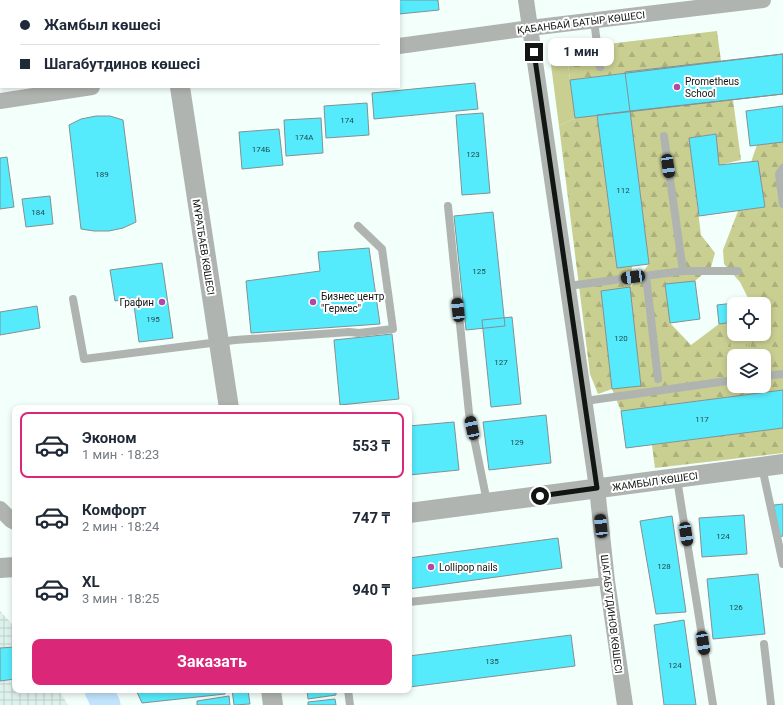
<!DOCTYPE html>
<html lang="ru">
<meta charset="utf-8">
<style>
:root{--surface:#fff;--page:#f2f2f3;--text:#1f2937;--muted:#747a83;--line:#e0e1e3;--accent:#db2777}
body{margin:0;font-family:Roboto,sans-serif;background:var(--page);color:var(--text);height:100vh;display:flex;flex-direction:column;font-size:15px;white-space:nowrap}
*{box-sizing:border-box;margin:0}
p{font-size:13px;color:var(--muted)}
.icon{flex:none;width:22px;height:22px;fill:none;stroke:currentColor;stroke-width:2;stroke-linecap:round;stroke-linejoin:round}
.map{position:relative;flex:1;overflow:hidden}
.side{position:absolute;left:12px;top:405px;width:400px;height:288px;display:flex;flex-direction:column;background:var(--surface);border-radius:8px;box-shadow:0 2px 6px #0003}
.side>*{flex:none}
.banner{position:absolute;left:0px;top:0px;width:400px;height:88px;box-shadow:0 2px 6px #0003;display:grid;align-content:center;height:88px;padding:0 20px;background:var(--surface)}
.fabs{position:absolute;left:727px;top:297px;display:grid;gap:8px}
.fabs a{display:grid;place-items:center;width:44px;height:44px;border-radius:8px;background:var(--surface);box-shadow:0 2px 6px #0003;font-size:20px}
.end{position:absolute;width:18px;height:18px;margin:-9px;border:5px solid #111514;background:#fff;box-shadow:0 0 0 2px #fff}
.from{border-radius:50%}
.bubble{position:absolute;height:28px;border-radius:8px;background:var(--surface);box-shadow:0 2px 6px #0003;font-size:13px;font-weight:700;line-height:28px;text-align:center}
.car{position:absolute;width:12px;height:24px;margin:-12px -6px;border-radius:5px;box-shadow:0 0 3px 1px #0007;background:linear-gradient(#222 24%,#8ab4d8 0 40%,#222 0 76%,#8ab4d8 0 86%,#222 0)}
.banner b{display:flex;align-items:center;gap:14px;height:38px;font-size:15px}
.banner b+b{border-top:1px solid var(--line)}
.banner i{width:10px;height:10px;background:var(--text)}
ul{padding:7px 0 0;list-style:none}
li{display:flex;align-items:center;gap:12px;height:66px;margin:0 8px 6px;padding:0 12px;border:2px solid transparent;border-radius:8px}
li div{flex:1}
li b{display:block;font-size:15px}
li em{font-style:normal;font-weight:700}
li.active{border-color:var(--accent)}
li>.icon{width:36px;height:36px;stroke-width:1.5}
.cta{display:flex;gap:8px;margin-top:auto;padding:8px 20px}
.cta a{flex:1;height:46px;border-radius:8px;background:var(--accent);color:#fff;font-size:16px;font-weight:700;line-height:46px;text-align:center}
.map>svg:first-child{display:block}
</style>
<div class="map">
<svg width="783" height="705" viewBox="0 0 783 705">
<defs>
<pattern id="industrial-grid" width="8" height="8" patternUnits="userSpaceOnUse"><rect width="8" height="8" fill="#def2ec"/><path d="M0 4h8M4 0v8" fill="none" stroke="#bdcfca"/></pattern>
<pattern id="forest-firs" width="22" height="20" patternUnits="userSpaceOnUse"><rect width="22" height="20" fill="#c9ce91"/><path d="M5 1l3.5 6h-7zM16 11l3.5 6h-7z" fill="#acb07c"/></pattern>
<pattern id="park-tufts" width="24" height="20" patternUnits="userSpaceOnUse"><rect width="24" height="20" fill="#c9ce91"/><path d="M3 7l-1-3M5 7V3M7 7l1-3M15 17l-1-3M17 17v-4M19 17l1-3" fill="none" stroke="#acb07c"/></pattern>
</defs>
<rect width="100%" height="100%" fill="#f3fffb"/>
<!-- industrial -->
<path fill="url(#industrial-grid)" d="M0,611L15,627V690H59L68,705H0Z"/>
<!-- green -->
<path fill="#c9ce91" d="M559,45L566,49L575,118L559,126L550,57Z"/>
<!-- forest -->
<path fill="url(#forest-firs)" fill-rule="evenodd" d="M717,31L721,61L570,80L566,49Z
M733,100L741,160L719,165L715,134L689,138L701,235L715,253L711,267L695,281L665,285L670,323L691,345L719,324L734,322V334H764V304H748L749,300L740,282L724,264L723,250L738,211L765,207L758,161L751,162L757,145L783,142V390L621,411L612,389L598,394L590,374L559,126L575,118L597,115L617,268L632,266L631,287L649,264L630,111ZM630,288L641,385L612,389L601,291ZM734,356H764V386H734Z
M783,428V453L655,468L652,445Z"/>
<!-- park -->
<path fill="url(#park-tufts)" d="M749,335L752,356H734V365H733L730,338Z"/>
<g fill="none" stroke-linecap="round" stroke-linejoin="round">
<!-- river -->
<path stroke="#c0e4fc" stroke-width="29" d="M99,690L106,705"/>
</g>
<!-- building -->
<path fill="#56ebfc" stroke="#849091" d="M308,0H438L439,10L399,14V1H298Z
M783,54V94L575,118L570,80Z
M783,54V94L630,111L625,72Z
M475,83L478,109L374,119L372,93Z
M367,103L369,135L326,138L324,106Z
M783,106V142L750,146L746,111Z
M630,111L649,264L617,268L597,115Z
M483,113L490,193L462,195L456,115Z
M96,116H110L123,120L136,222L123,228L109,231H94L81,229L69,125L81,119Z
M321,118L323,153L286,156L284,120Z
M279,129L283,165L242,169L239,132Z
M716,134L719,165L758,161L765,207L699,216L689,138Z
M7,157L14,207L0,209V158Z
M50,196L53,224L26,227L22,199Z
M493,212L505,326L466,330L454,216Z
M369,248L380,324L251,333L246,281L320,271L318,252Z
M162,263L173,338L139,342L133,298L115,301L110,270Z
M695,281L700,319L670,323L665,284Z
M630,287L641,386L612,389L601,291Z
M743,302V304H734V322L719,324L717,305Z
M37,306L40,328L0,335V312Z
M512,317L521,404L491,407L482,320Z
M392,334L399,399L340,405L334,340Z
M783,390V428L626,448L621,411Z
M546,415L551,463L489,470L483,422Z
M454,422L459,470L409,475V426Z
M783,504V536L778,537L774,505Z
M744,515L747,554L702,557L699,518Z
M672,516L686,612L656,614L640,521Z
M558,538L562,568L409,589V558Z
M758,574L765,634L713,639L707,579Z
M684,620L696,705H664L654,625Z
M571,635L575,666L409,687V656Z
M15,647V679L0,681V648Z
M136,690H224L225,694L142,703Z
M232,690H248L250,704L234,705Z
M307,690H336V695L308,699Z
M229,696L230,705H197V701Z
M335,699L336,705H308V702Z"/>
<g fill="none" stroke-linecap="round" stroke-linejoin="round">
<!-- service -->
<path stroke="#b0b4b0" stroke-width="8" d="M594,20L600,67
M664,136L683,271
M783,168L779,174L783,204
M448,206L469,413L487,502
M646,276L658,379
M568,286L683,271H738
M73,299L84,359L235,340L349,332L359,333L393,329L382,249L358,226
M764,376L783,374
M585,401L734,380
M762,467L783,564
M677,479L713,705
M409,602L607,581
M764,644L771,705
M348,690L350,705"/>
<!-- minor -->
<path stroke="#b0b4b0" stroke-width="16" d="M526,0L597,488L607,581L625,705
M399,46L530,28L763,0
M0,101L92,87
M0,509L11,520L15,522"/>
<!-- tertiary -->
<path stroke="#b0b4b0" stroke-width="20" d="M166,0V1
M180,87L229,408
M409,513L783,464
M0,568L15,567
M271,690L273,705"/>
</g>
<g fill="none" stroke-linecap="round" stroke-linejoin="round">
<!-- route -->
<path stroke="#111514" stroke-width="5" d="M534,52L597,488L540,496"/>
</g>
<!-- markers -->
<g fill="#b248a9" stroke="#fff" stroke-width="1.5">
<circle cx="677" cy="87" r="4"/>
<circle cx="162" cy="302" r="4"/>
<circle cx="313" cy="302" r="4"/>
<circle cx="431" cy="567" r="4"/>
</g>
<g text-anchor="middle" stroke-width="4" stroke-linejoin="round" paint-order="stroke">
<!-- number labels -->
<g font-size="8" fill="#224a4e">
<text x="347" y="123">174</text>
<text x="304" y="140">174А</text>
<text x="261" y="152">174Б</text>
<text x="473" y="157">123</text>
<text x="102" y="177">189</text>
<text x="623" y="193">112</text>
<text x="38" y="215">184</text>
<text x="479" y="274">125</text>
<text x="153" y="322">195</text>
<text x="621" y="341">120</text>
<text x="501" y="365">127</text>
<text x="702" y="422">117</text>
<text x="517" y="445">129</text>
<text x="723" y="539">124</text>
<text x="664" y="569">128</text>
<text x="736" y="610">126</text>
<text x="492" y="664">135</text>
<text x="675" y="668">124</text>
</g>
<!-- street labels -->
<g font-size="10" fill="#111514" stroke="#fff">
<text transform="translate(581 22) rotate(-7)" y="4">ҚАБАНБАЙ БАТЫР КӨШЕСІ</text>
<text transform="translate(204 247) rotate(81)" y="4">МҰРАТБАЕВ КӨШЕСІ</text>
<text transform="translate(655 481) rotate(-8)" y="4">ЖАМБЫЛ КӨШЕСІ</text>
<text transform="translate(612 614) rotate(83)" y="4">ШАГАБУТДИНОВ КӨШЕСІ</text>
</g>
<!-- poi labels -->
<g font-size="10" fill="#111514" stroke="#fff" text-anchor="start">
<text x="685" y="85">Prometheus<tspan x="685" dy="12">School</tspan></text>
<text x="321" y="300">Бизнес центр<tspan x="321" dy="12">"Гермес"</tspan></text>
<text x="154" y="306" text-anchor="end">Графин</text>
<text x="439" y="571">Lollipop nails</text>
</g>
</g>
</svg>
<div class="fabs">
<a><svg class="icon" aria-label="locate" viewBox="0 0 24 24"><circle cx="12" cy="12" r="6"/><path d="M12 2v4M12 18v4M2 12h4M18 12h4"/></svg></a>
<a><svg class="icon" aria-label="layers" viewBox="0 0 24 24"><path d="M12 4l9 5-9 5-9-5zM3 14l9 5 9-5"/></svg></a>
</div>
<i class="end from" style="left:540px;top:496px"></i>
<i class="end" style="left:534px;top:52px"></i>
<div class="bubble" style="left:548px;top:38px;width:66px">1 мин</div>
<i class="car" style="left:668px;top:166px;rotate:172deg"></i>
<i class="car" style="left:633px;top:277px;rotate:262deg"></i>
<i class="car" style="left:458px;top:310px;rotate:354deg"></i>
<i class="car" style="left:472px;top:428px;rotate:348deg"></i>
<i class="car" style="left:601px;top:526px;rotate:354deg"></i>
<i class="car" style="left:686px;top:534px;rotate:171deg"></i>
<i class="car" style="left:703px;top:643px;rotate:171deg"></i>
<div class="banner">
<b><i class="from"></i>Жамбыл көшесі</b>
<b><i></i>Шагабутдинов көшесі</b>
</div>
<section class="side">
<ul>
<li class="active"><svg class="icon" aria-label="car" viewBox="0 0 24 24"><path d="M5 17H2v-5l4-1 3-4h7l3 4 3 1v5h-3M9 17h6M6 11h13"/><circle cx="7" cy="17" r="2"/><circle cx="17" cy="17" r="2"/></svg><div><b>Эконом</b><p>1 мин · 18:23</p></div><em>553 ₸</em></li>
<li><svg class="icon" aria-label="car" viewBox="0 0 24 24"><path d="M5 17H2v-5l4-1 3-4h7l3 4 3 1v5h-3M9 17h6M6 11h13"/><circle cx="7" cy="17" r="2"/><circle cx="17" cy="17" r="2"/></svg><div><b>Комфорт</b><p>2 мин · 18:24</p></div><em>747 ₸</em></li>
<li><svg class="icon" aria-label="car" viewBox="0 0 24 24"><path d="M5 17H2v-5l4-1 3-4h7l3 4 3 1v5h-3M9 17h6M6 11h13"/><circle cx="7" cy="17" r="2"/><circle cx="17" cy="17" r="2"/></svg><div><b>XL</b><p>3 мин · 18:25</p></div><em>940 ₸</em></li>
</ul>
<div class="cta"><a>Заказать</a></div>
</section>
</div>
